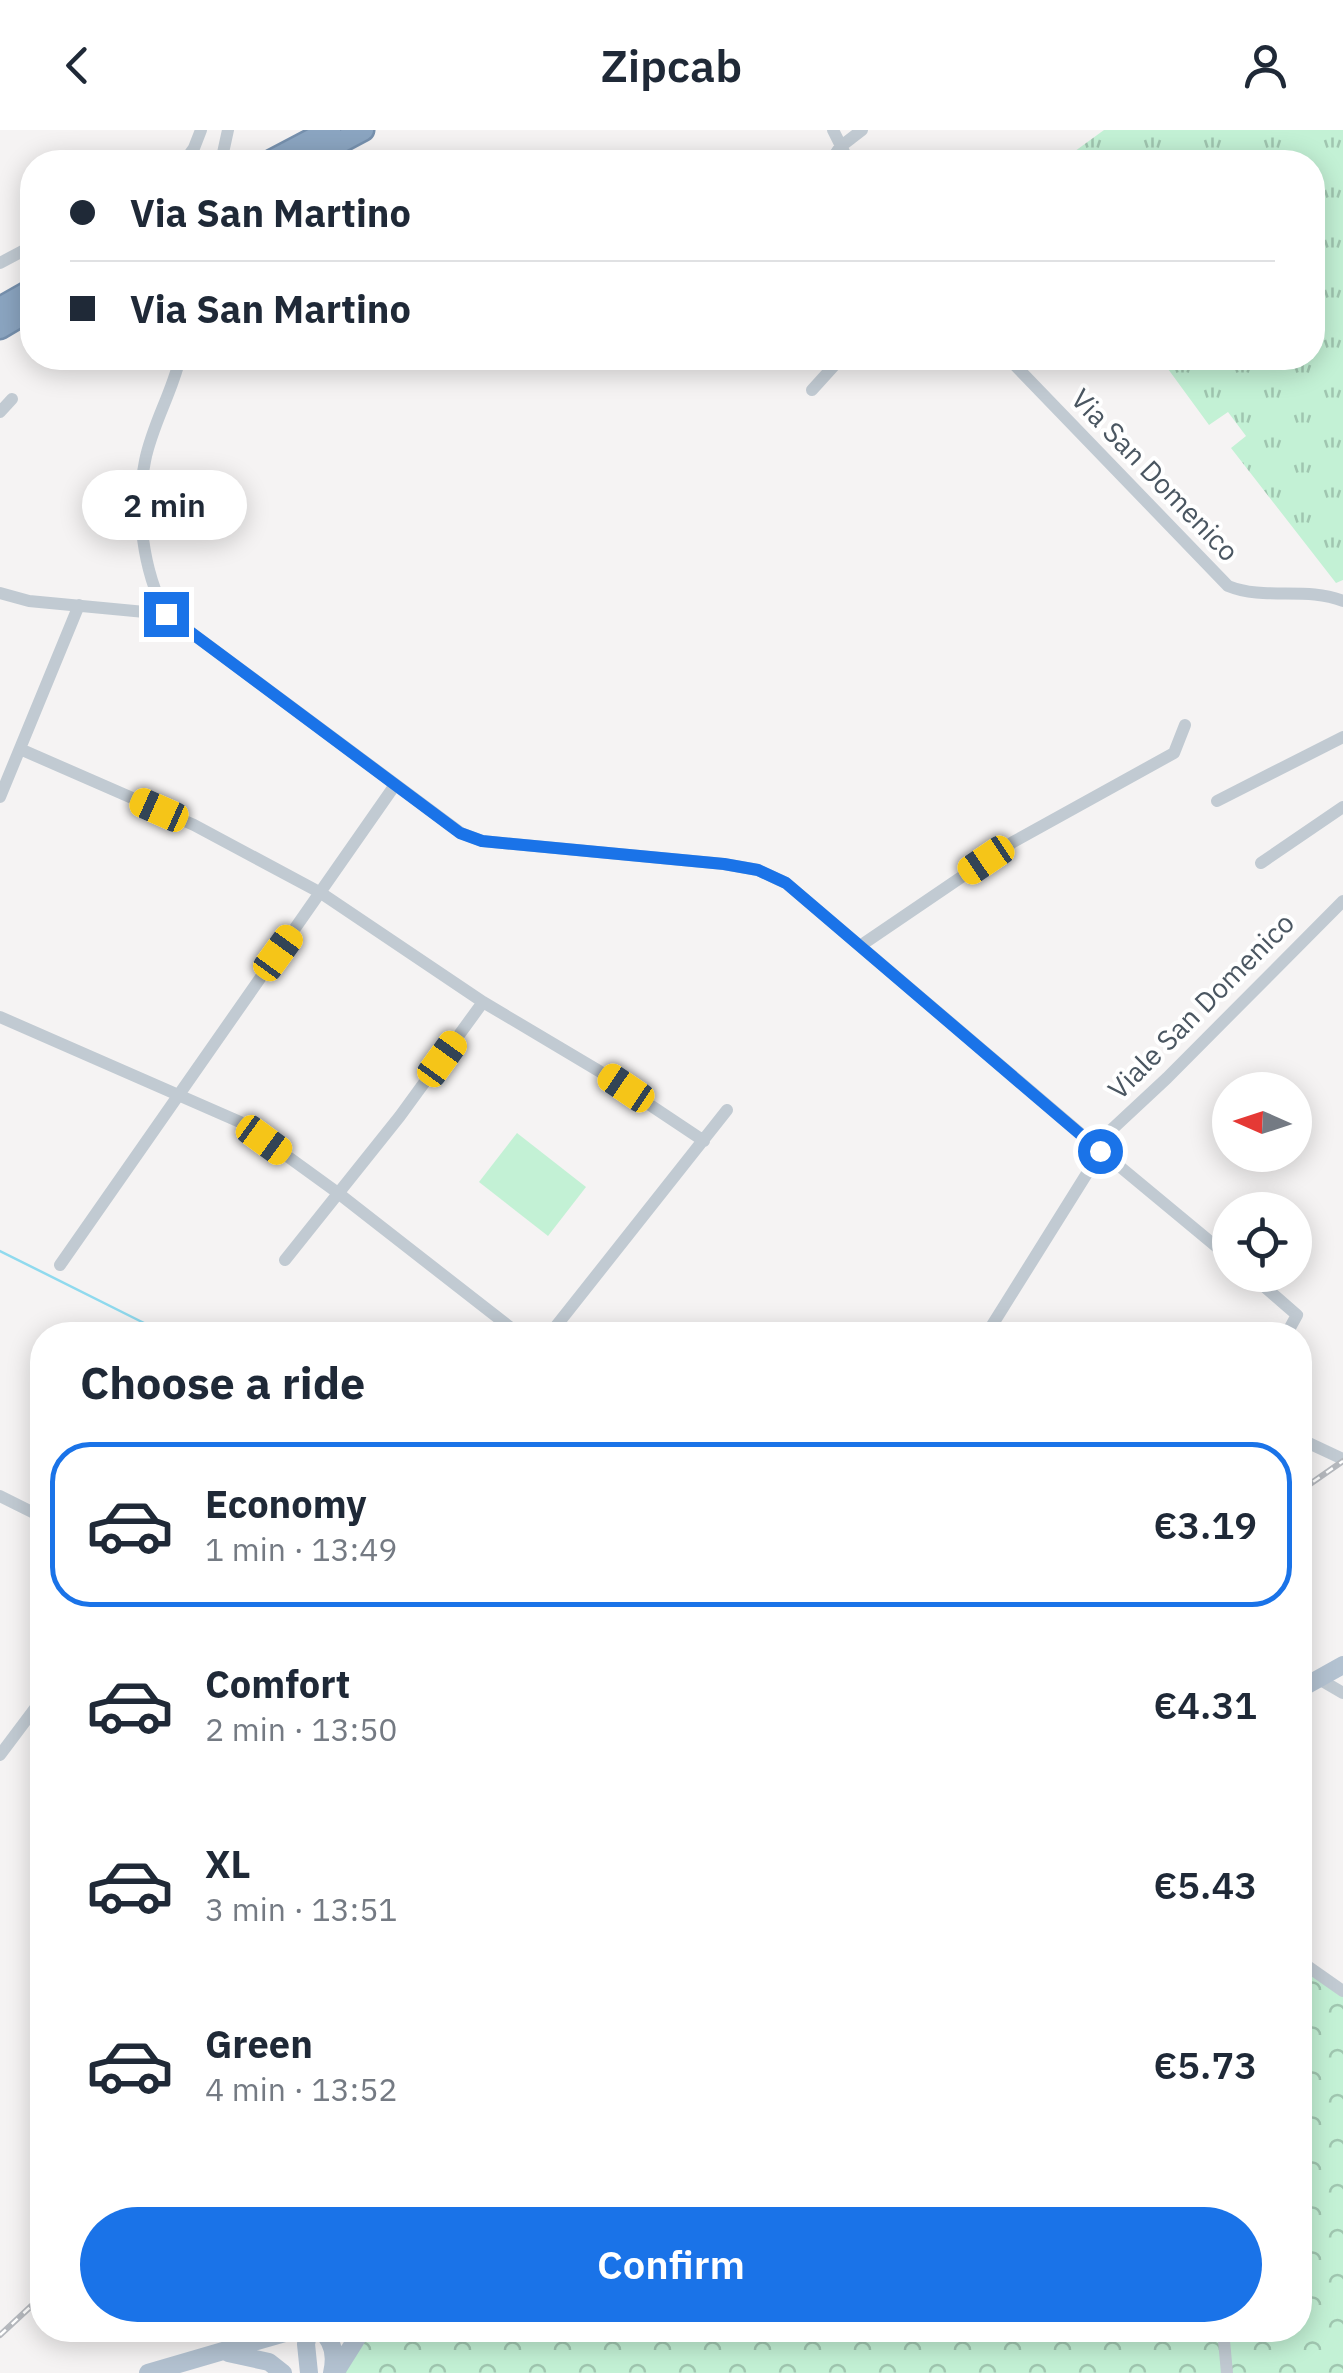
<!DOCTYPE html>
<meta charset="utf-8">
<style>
:root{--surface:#fff;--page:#f2f2f3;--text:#1f2937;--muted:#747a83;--line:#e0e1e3;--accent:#1a73e8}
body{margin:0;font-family:"IBM Plex Sans",sans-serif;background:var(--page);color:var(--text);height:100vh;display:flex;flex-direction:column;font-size:38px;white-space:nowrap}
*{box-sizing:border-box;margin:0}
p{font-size:32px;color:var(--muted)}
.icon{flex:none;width:55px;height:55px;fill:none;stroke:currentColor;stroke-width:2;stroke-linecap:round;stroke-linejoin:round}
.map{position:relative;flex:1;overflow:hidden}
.drawer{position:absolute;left:30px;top:1192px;width:1282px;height:1020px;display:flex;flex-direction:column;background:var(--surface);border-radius:40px;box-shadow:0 5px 25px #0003}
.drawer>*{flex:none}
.top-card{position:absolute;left:20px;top:20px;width:1305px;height:220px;border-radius:40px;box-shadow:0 5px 25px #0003;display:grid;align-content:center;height:220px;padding:0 50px;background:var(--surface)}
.needle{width:65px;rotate:273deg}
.controls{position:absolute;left:1212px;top:942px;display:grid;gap:20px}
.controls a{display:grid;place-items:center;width:100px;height:100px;border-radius:50%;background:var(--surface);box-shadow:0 5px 25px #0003;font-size:50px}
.end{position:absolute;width:45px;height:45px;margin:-22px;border:12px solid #1a73e8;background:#fff;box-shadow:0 0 0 5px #fff}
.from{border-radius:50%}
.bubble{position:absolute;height:70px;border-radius:35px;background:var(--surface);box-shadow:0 5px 25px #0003;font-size:32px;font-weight:600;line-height:70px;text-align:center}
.car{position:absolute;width:30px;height:60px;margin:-30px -15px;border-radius:12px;box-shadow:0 0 8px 2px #0007;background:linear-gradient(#f5c518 24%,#345 0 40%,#f5c518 0 76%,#345 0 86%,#f5c518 0)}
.top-card b{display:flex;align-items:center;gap:35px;height:95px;font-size:38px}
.top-card b+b{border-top:2px solid var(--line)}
.top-card i{width:25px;height:25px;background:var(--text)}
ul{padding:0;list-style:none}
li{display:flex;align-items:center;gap:30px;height:165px;margin:0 20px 15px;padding:0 30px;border:5px solid transparent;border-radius:40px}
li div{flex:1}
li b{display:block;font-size:38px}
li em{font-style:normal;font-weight:600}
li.current{border-color:var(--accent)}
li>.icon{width:90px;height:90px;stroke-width:1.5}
h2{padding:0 50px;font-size:45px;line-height:120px}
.button{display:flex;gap:20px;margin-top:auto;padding:20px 50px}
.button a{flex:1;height:115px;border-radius:60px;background:var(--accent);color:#fff;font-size:40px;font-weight:600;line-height:115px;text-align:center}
header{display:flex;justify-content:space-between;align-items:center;height:130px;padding:0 50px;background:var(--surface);font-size:45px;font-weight:600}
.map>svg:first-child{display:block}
</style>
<header><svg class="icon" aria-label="back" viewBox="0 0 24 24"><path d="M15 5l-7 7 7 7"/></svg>Zipcab<svg class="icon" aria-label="person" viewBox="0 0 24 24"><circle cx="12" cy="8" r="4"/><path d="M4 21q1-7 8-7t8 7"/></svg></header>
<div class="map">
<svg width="1343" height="2243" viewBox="0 0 1343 2243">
<defs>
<pattern id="grass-tufts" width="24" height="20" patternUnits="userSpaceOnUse" patternTransform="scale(2.5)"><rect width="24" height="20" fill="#c3f1d5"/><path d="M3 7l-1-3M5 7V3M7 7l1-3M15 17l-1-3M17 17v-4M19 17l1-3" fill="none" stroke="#a0c6b0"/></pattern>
<pattern id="forest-crowns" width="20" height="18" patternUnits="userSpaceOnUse" patternTransform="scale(2.5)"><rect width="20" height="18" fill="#c3f1d5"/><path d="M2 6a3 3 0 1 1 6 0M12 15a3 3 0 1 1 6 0" fill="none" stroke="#a0c6b0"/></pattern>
</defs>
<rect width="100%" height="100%" fill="#f5f3f3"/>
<!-- grass -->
<path fill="url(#grass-tufts)" d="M1104,0H1343V450L1336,453L1231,318L1246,306L1228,282L1209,295L1160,228H1312V32H1212L1206,26L1197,32H1060Z"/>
<!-- forest -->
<path fill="url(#forest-crowns)" d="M1300,1830L1343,1860V2243H332L357,2200H1300Z"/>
<!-- garden -->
<path fill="#c3f1d5" d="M517,1003L586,1057L548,1106L479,1052Z"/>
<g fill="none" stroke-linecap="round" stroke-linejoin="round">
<!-- stream -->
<path stroke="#90daee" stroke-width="2.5" d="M0,1121L168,1205"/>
<!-- highway casing -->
<g stroke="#7690ad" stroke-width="25">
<path id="highway" d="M269,32L330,0
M303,32L363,0
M0,178L32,160
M0,198L32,179"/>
</g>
<!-- minor -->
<path stroke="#c1cad2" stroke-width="12" d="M833,0L849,32
M184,32L194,18L201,0
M221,32L228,0
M830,32L840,17L862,0
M0,133L32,116
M180,228C172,263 152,295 145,331C135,380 143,441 166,484L461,703L482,711L724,734L758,740L786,753L1101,1021L986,1205
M1008,228L1228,456C1265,471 1306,456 1343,471
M812,260L841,228
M0,282L12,269
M0,463L29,471L166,484
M20,619L194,695L321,763L483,872L599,941L704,1011
M0,667L79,475
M1217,671L1343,607
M1261,733L1343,677
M860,816L1013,712L1174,623L1185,595
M0,887L240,992L338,1063L520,1205
M1094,1016L1167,948L1343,771
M1101,1021L1230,1128
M285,1130L400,986L483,872
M60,1135L395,655
M1251,1145L1297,1185L1286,1205
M549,1205L727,980
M1300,1309L1343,1329
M0,1366L42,1387
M1319,1549L1343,1563
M0,1625L42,1569
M1300,1831L1343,1861
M1223,2200L1227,2243"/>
<!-- major -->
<path stroke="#b3c2d1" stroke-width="18" d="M1300,1559L1343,1535
M319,2200C334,2210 336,2226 332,2243
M228,2223L269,2232L283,2243
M148,2243L295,2200
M309,2243L306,2214L309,2200
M335,2243L362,2200"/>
<!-- highway -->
<use href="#highway" stroke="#8ba5c1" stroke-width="20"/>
<!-- rail casing -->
<g stroke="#b5b8bd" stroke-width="6">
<path id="rail" d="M1300,1361L1343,1331
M0,2205L42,2166"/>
</g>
<!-- rail -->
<use href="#rail" stroke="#fff" stroke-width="2.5" stroke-dasharray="8" stroke-linecap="butt"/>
</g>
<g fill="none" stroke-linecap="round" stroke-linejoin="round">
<!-- route -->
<path stroke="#1a73e8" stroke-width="12" d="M166,484L460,703L482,711L724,734L758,740L786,753L1100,1021"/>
</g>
<g text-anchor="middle" stroke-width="8" stroke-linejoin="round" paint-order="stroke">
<!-- street labels -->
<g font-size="28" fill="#4a5661" stroke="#fff">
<text transform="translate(1155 345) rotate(46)" y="10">Via San Domenico</text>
<text transform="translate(1201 876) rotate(-45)" y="10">Viale San Domenico</text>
</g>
</g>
</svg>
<div class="controls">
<a><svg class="needle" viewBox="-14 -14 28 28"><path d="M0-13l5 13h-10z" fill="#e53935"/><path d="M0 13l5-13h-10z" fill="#747a83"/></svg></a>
<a><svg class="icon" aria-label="locate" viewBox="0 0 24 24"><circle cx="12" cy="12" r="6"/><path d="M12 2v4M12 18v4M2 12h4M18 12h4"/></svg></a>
</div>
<i class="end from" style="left:1100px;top:1021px"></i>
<i class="end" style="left:166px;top:484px"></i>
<div class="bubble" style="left:82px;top:340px;width:165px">2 min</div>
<i class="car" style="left:159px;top:680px;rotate:294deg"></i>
<i class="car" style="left:986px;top:730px;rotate:236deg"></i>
<i class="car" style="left:278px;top:823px;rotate:36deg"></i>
<i class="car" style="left:442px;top:929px;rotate:36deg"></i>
<i class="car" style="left:626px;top:958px;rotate:304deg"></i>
<i class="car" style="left:264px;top:1010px;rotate:126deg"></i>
<div class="top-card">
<b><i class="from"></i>Via San Martino</b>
<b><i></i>Via San Martino</b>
</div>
<section class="drawer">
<h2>Choose a ride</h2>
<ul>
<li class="current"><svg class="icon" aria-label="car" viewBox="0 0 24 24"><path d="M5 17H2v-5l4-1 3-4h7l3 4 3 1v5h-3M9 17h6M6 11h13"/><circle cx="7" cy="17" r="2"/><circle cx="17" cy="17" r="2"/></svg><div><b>Economy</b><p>1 min · 13:49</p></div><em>€3.19</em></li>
<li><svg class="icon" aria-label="car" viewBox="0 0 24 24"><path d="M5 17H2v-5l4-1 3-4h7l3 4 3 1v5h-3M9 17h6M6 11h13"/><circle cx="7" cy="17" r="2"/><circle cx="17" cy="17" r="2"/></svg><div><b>Comfort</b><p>2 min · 13:50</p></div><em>€4.31</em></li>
<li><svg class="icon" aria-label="car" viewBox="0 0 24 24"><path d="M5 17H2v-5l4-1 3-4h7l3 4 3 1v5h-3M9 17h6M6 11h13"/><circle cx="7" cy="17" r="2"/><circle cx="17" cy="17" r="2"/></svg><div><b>XL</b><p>3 min · 13:51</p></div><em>€5.43</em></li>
<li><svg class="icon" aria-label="car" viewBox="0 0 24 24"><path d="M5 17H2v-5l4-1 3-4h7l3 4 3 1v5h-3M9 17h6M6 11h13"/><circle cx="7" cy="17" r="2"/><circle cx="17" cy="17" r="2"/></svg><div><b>Green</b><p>4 min · 13:52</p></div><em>€5.73</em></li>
</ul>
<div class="button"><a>Confirm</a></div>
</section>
</div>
